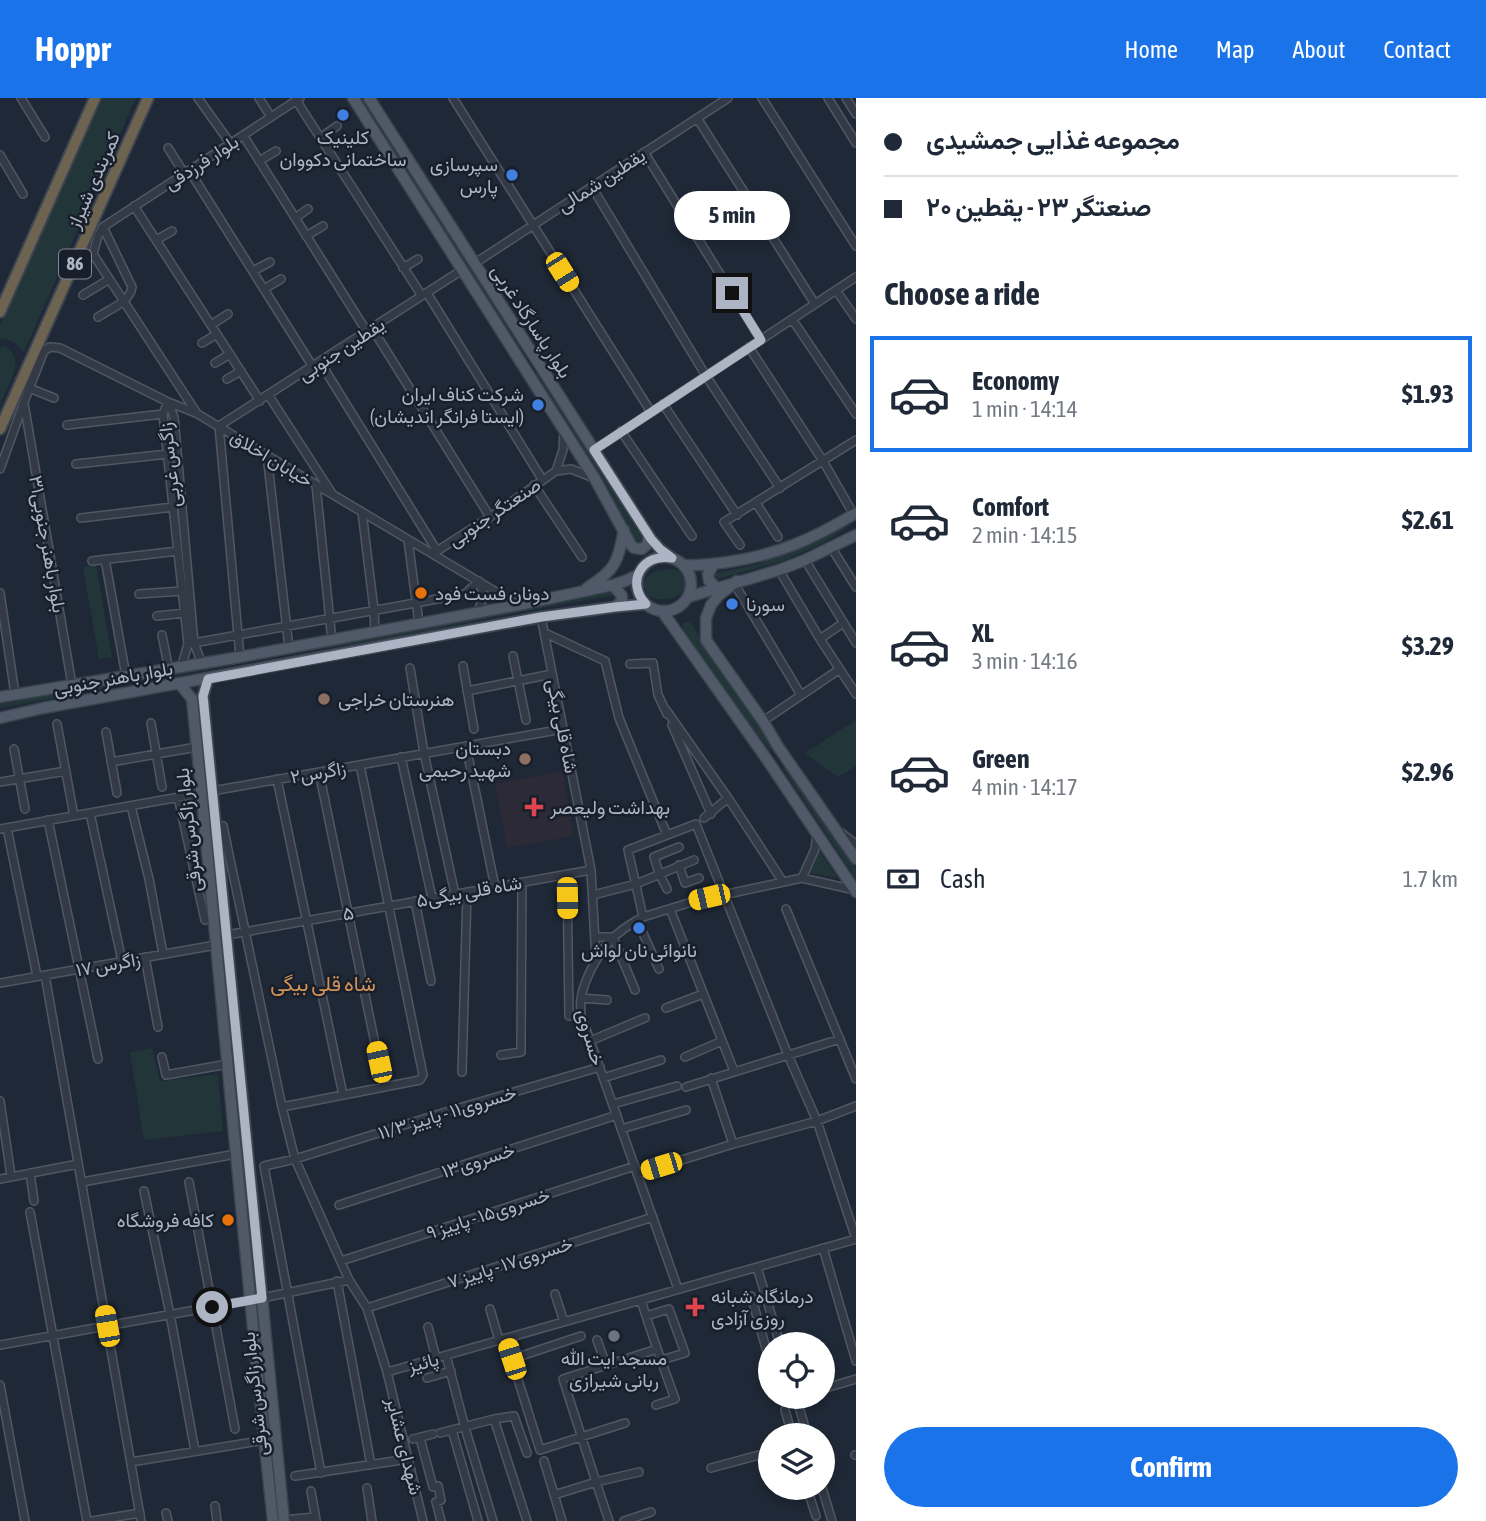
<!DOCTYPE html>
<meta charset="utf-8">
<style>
:root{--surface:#fff;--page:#f6f6f7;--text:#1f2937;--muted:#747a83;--line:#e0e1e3;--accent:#1a73e8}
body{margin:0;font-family:"Asap Condensed",Vazirmatn,sans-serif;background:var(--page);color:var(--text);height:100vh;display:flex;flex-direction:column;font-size:26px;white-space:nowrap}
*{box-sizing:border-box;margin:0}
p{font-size:23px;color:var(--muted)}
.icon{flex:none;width:38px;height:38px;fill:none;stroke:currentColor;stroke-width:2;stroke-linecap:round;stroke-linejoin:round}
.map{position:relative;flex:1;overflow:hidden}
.side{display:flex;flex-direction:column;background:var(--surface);width:630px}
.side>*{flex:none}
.banner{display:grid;align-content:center;height:154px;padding:0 28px;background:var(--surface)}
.fabs{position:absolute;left:758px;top:1234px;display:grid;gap:14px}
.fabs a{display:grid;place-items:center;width:77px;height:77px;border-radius:50%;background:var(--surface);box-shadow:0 4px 10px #0003;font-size:35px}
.end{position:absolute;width:32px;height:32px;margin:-16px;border:9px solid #adb4c3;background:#111;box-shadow:0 0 0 4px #111}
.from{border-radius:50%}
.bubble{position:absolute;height:49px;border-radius:24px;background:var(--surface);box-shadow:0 4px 10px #0003;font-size:23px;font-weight:700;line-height:49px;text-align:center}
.car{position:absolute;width:21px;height:42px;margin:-21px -10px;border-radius:9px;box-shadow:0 0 5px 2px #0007;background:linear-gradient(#f5c518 24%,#345 0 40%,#f5c518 0 76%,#345 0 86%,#f5c518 0)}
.banner b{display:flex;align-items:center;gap:24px;height:66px;font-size:26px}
.banner b+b{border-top:2px solid var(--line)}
.banner i{width:18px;height:18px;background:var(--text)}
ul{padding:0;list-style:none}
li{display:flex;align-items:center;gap:21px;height:116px;margin:0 14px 10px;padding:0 14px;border:4px solid transparent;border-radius:0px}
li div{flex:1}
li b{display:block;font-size:26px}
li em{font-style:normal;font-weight:700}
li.active{border-color:var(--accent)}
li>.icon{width:63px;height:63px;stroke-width:1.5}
h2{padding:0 28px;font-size:32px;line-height:84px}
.pay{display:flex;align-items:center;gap:18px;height:77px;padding:0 28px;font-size:26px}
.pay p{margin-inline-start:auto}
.button{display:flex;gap:14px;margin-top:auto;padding:14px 28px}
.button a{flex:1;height:80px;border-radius:42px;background:var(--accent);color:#fff;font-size:28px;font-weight:700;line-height:80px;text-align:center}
header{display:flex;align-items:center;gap:42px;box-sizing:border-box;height:98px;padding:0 35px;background:var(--accent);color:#fff}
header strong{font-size:33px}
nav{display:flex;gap:38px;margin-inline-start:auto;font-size:24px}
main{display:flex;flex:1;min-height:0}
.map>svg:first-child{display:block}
</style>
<header>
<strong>Hoppr</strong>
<nav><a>Home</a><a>Map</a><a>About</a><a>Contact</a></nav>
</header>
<main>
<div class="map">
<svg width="856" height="1423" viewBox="0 0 856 1423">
<rect width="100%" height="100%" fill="#1f2836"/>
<!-- medical -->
<path fill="#2d2a38" d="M562,673L574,738L507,750L495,686Z"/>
<!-- green -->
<path fill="#223538" d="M101,0H136L24,254C17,246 11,241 0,240V227Z
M354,0H361C416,86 473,171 526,259L523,262Z
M4,248C28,261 8,287 0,305V249Z
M535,275H538L543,282L641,439V447L637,448L531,277Z
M856,423L825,444L783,463L713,482L711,480L713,476C731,471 749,469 766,463C798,453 827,439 856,423Z
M96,466L112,559L99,561L83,469Z
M672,471C683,473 687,480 686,491C677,502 660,504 648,498L643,487C647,473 658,472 672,471Z
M613,491L614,497L505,517L393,540L298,555L0,610V606Z
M687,524L691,525C718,567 748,608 774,651L771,653L746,623L692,548L683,531V525Z
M856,622V668L838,679L805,655Z
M785,667L794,681L809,697L837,740L856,771V781L783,671Z
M819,753L838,780L810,775Z
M152,950L160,983L218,976L223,1033L144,1042L130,955Z"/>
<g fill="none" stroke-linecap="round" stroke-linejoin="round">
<!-- minor casing -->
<g stroke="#505764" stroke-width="10">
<path id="minor" d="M21,0L45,39
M198,0L230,45
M259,0L271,19
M453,0L651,314
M762,0L856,148
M828,0L856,45
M846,0L856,16
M296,2L422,198
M697,20L815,206
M243,37L367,234
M320,40L337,28
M168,50L184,75
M644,54L761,242
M0,57L23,96
M259,63L276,53
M189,72L313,269
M592,89L706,278L780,390
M134,108L260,303
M295,120L308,111
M306,138L323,128
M156,142L172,133
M475,165L728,0
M403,170L418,161
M253,173L270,164
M264,191L281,181
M836,192L856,221
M427,195L542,381
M83,197L108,182
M98,219C110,211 130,204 132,189L103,129
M792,221L856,316
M211,227L228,216
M372,230L490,419
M202,245L217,236
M749,249L823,363L854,417
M320,264L437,453
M215,265L230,256
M227,281L241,273
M29,290L54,300
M269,298L331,394
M168,304L163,316L188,546L181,570
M168,304L174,319L194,545L202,566
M24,305L72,587
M663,306L737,417
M196,314L93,156L98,138L103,129L300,0
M67,327L163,316
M621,333L692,438
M594,352L856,179
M267,357L289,550
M76,366L168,356
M0,371L24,304L44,253L50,249L60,250L168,304L196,315L518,507
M556,373L563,352L564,333
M316,387L332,543
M534,387L582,459
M756,405L778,439
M362,414L374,512L375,534
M81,420L173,409
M408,442L419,525
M740,447L724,424L856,342
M831,449L856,489
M435,456L437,453L490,419L556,373L571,371L594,380
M105,461L126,578
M805,462L856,545
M92,463L178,453
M779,472L820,541L856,596
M734,485L801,597
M0,495L15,596
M139,496L182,493
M478,514L484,497L479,484
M157,518L185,515
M541,519L591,772L596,862
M545,535L605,563L619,620L667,737
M162,537L169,572
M820,541L843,525
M188,546L465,496L479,483
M513,558L526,622
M240,559L219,328L462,172
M630,566L653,565L658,597L667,616
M463,568L474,631
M410,570L424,655L455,796
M467,593L552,576
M666,612L728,700L783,784
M763,623L840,571
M151,625L162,689
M57,626L74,718
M672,627L711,716
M106,634L117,695
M466,648L495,789
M14,651L25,711
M401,659L432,800
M111,664L197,649
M319,674L384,989
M277,681L343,997
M0,684L66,673
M212,693L563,631
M178,699L205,822
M131,708L149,781L163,856
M90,715L122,863
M704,720L728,700
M48,722L98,961
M223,728L282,1009L295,1061L349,1182L367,1210L387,1274L423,1423
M7,730L37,878
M0,731L202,695
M840,734L856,746
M679,767L685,785L699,780
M567,776L569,918L581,917
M802,780L815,751L817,735
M667,791L659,775L654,759L679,749
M593,797L636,786L694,762
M415,803L431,883
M670,811L734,973
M786,811L856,981
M643,819L628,752L696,726L788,957L817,1023L856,1141
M637,822L659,871
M227,837L591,772
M595,839H613L635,892
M145,859L158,929
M45,877L141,1423
M0,885L216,847
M581,900L607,902
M666,910L703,896
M590,943L645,920
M501,957L521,954L522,784
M162,959L166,977L228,966
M685,959L722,943
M462,974L467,794
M603,980L661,962
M711,980L733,1046
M686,989L840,941
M0,1003L11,1078
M613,1006L677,988
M282,1009L420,982L423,977L360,667
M621,1031L686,1012
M30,1075L34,1103
M637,1076L733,1046L817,1023L856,1008
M0,1081L78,1066
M82,1084L236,1056
M189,1084L235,1331
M144,1093L170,1216L195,1353
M339,1107L617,1017
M30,1114L87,1423
M823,1150L856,1263
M341,1163L635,1068
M757,1169L780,1246
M337,1183L371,1367
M678,1191L581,917C581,912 580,906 581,901C583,883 599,854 611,842C619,833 632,825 643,819L695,803L802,780L855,792
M555,1196L564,1224
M751,1198L770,1264
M641,1202C647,1222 654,1242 661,1262L685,1255L669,1211L646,1218
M367,1210L653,1119
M490,1211L499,1242
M428,1229L436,1260
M505,1240L540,1352L625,1325
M597,1242L606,1267
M0,1247L262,1200L349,1182
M446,1257L465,1330L493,1423
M512,1261L581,1238
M387,1274L856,1141
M427,1280L451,1273
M0,1287L25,1423
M822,1291L856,1281
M796,1298L807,1337
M656,1307L675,1301L661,1262
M785,1312L792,1337
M494,1321L527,1423
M452,1332L478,1423
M440,1335L494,1321L514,1318L527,1355
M420,1340L433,1389L438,1388L441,1402L436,1404L441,1423
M413,1341L433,1336
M855,1357H856
M544,1363L562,1423
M131,1364L265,1342
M711,1370L770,1354
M321,1375L264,1068L295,1061L449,1013L600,969
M295,1378L408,1361
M367,1390L372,1423
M807,1390L816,1418
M822,1390L832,1423
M311,1393L316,1422
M554,1397L596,1384L563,1281L657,1251
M215,1408L217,1423
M166,1415L168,1423
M284,1422L315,1419
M92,1423L140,1415
M609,1423L596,1384L639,1374
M624,1423L651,1414"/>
</g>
<!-- major casing -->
<g stroke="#3c4350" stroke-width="13">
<path id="major" d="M353,0L595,381L631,447L634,450L642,451C648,447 649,444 648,436
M369,0L651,441L660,451L672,460
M637 486a27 27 0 1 1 54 0a27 27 0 1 1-54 0Z
M714,466L708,476L709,483L717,490
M684,467C699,468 713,466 728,464C777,457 813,441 856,415
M737,483L719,497L711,507L706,520V542L763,623L779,650L856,761
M613,487L622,498V503L615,509
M587,490C616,471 617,466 624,432
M688,499L779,472L805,462L856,437
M662,513L766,660L856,794
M208,581L203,598L284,1423
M179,585L192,601C220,875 243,1149 273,1423
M0,599L240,559L518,507L613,487L625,483L638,477
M0,620L43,610L541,519L615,509L646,506"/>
</g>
<!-- highway casing -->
<g stroke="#3d4451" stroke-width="14">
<path id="highway" d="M0,214L95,0
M0,331L148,0"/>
</g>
<!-- minor -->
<use href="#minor" stroke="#333a46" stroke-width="7"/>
<!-- major -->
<use href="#major" stroke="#505967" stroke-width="10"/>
<!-- highway -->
<use href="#highway" stroke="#6c6350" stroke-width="10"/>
</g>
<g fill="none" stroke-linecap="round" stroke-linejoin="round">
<!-- route -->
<path stroke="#adb4c3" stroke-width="9" d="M212,1209L262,1200L203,598L208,581L541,519L615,509L646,506C625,484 642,455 672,460L660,451L651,441L594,352L761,242L732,195"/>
</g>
<!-- markers -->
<g fill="#3f7fe0" stroke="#181f2b" stroke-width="2.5">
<circle cx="343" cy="17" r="7"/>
<circle cx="512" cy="77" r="7"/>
<circle cx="538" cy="307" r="7"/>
<circle cx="732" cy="506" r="7"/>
<circle cx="639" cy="830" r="7"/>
</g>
<g fill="#e8710a" stroke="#181f2b" stroke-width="2.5">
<circle cx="421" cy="495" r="7"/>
<circle cx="228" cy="1122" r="7"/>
</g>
<g fill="#8d6e63" stroke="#181f2b" stroke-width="2.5">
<circle cx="324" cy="601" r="7"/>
<circle cx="525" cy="661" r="7"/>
</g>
<g fill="#e0444e" stroke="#181f2b" stroke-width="2.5">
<path d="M530.5 698.5h7v7h7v7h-7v7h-7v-7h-7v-7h7z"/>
<path d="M691.5 1198.5h7v7h7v7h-7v7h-7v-7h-7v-7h7z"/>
</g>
<circle fill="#6b7280" stroke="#181f2b" stroke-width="2.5" cx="614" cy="1238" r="7"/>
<g text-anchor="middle" stroke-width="5" stroke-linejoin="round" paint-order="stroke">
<!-- shield labels -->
<rect fill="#181f2b" stroke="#808795" stroke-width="2" x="59" y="151.5" width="32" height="29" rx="5"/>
<g font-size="18" font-weight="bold" fill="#adb4c3">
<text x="75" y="172">86</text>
</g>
<!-- poi labels -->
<g font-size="19" fill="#adb4c3" stroke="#181f2b" text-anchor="start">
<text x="343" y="46" text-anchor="middle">كلينيک<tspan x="343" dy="22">ساختمانی دكووان</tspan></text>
<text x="498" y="73" text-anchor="end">سپرسازی<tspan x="498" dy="22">پارس</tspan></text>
<text x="524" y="303" text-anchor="end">شرکت کناف ایران<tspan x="524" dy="22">(ایستا فرانگر اندیشان)</tspan></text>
<text x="435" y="502">دونان فست فود</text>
<text x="746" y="513">سورنا</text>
<text x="338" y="608">هنرستان خراجی</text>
<text x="511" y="657" text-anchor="end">دبستان<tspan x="511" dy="22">شهید رحیمی</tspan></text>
<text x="550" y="716">بهداشت ولیعصر</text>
<text x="639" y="859" text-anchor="middle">نانوائی نان لواش</text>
<text x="214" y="1129" text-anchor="end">کافه فروشگاه</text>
<text x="711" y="1205">درمانگاه شبانه<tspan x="711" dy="22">روزی آزادی</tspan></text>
<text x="614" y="1267" text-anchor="middle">مسجد ایت الله<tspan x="614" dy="22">ربانی شیرازی</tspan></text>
</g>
<!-- street labels -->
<g font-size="19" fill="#adb4c3" stroke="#181f2b">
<text transform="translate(201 64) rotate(-33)" y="7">بلوار فرزدقی</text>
<text transform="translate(93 82) rotate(-66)" y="7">کمربندی شیراز</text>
<text transform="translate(601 82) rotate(-33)" y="7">یقطین شمالی</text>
<text transform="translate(532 223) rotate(57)" y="7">بلوار پاسارگاد غربی</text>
<text transform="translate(341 251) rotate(-33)" y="7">یقطین جنوبی</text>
<text transform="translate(272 360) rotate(31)" y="7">خیابان اخلاق</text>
<text transform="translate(169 367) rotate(-96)" y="7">زاگرس غربی</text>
<text transform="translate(494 414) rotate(-34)" y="7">صنعتگر جنوبی</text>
<text transform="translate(48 446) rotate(80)" y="7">بلوار باهنر جنوبی۳۱</text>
<text transform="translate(113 580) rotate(-10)" y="7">بلوار باهنر جنوبی</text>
<text transform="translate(563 628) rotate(79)" y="7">شاه قلی بیگی</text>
<text transform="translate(318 674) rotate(-10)" y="7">زاگرس۲</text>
<text transform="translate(188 732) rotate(-96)" y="7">بلوار زاگرس شرقی</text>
<text transform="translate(469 793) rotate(-10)" y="7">شاه قلی بیگی۵</text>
<text transform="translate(348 815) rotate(-10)" y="7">۵</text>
<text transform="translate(108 866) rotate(-10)" y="7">زاگرس ۱۷</text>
<text transform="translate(591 939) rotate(74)" y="7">خسروى</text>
<text transform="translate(447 1014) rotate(-17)" y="7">خسروى۱۱ - پاییز ۱۱/۳</text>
<text transform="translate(478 1062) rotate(-18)" y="7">خسروى۱۳</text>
<text transform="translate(488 1115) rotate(-18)" y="7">خسروى۱۵ - پاییز ۹</text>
<text transform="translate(510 1164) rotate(-18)" y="7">خسروى۱۷ - پاییز ۷</text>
<text transform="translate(423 1264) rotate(-15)" y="7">پائیز</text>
<text transform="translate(254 1296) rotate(-96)" y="7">بلوار زاگرس شرقی</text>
<text transform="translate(405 1348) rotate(76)" y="7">شهدای عشایر</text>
</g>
<!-- neighbourhood labels -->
<g font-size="21" fill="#d29359" stroke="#181f2b">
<text x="323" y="893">شاه قلی بیگی</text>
</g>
</g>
</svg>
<div class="fabs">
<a><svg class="icon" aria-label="locate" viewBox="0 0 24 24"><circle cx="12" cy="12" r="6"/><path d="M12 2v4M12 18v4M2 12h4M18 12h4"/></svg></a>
<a><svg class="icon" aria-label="layers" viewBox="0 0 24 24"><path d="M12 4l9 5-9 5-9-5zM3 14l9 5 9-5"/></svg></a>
</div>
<i class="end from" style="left:212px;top:1209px"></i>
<i class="end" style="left:732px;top:195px"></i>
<div class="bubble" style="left:674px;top:93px;width:116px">5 min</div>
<i class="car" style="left:562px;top:174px;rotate:148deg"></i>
<i class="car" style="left:709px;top:799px;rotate:257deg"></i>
<i class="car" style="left:567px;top:800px;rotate:179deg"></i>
<i class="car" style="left:379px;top:964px;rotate:348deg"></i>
<i class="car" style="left:661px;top:1068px;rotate:253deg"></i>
<i class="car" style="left:107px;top:1228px;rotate:350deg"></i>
<i class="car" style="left:512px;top:1261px;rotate:342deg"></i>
</div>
<section class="side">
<div class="banner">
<b><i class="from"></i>مجموعه غذایی جمشیدی</b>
<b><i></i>صنعتگر ۲۳ - یقطین ۲۰</b>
</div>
<h2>Choose a ride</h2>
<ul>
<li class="active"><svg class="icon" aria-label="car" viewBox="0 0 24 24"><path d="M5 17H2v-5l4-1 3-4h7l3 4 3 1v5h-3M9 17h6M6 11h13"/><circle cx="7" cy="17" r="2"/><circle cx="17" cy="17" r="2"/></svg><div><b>Economy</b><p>1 min · 14:14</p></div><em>$1.93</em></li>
<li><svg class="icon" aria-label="car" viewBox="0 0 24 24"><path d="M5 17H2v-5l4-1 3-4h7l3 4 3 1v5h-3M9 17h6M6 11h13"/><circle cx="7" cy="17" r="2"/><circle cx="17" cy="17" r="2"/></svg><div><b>Comfort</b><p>2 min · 14:15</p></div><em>$2.61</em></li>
<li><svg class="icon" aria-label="car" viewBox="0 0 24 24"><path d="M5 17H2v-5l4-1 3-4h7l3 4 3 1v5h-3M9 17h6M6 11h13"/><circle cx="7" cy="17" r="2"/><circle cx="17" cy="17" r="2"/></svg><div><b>XL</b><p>3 min · 14:16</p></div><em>$3.29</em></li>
<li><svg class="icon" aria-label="car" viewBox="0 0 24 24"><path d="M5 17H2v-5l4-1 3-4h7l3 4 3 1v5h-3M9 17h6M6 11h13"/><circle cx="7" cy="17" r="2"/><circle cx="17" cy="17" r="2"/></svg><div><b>Green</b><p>4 min · 14:17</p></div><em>$2.96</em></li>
</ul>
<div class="pay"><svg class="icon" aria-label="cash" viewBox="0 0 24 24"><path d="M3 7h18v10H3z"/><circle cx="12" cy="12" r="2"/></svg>Cash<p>1.7 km</p></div>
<div class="button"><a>Confirm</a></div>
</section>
</main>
